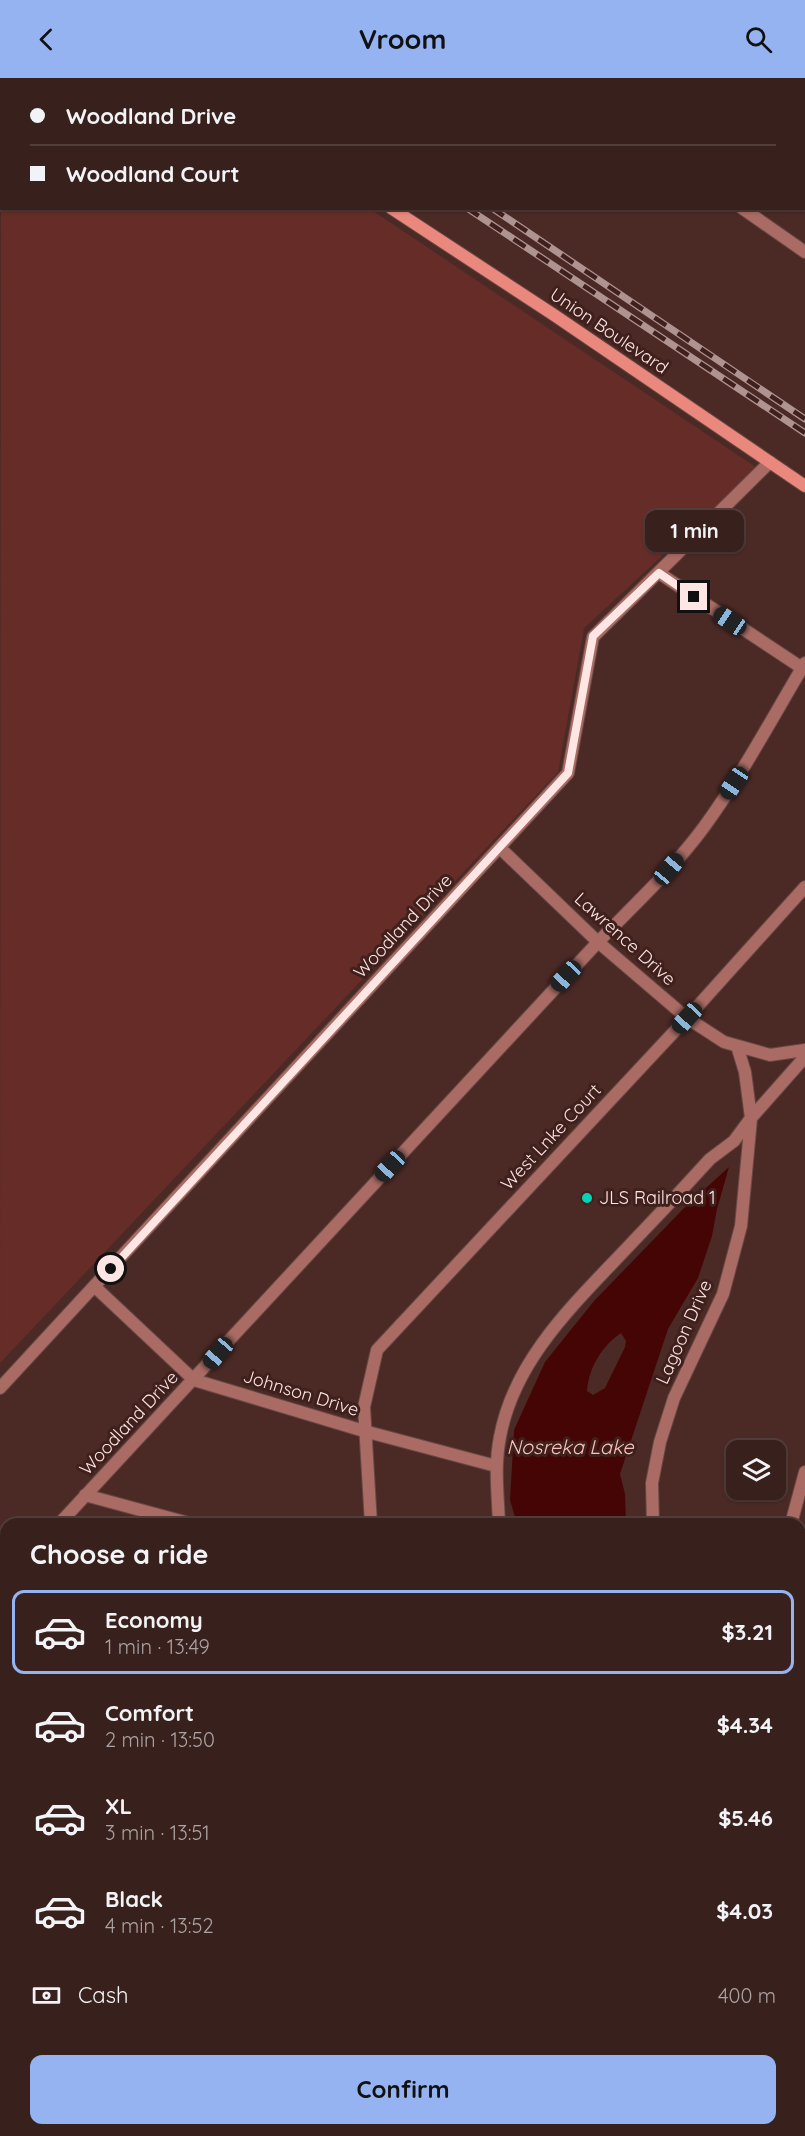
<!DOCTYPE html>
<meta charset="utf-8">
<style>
:root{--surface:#38201c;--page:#432d29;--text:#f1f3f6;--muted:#aba3a3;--line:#523e3b;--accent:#95b2f1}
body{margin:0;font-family:Quicksand,sans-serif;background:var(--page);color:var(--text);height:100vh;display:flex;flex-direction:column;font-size:22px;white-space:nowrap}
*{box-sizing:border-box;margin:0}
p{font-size:20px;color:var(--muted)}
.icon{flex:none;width:33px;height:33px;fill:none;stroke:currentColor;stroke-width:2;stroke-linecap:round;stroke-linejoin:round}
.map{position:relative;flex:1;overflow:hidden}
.drawer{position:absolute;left:0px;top:1440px;width:806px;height:618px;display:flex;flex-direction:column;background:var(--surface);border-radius:18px 18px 0 0;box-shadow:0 2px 4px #0004,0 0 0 2px var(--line)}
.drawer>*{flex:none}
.banner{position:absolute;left:0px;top:0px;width:806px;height:132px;box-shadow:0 2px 4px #0004,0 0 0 2px var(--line);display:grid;align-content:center;height:132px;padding:0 30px;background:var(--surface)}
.controls{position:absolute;left:726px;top:1362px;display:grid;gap:12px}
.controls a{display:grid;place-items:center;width:60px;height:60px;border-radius:12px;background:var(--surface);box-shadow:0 2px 4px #0004,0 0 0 2px var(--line);font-size:30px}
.end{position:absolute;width:27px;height:27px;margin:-14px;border:8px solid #fde6e3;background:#111;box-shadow:0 0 0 3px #111}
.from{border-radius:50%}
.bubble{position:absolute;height:42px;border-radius:12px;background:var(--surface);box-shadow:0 2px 4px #0004,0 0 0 2px var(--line);font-size:20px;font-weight:700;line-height:42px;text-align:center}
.car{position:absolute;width:18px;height:36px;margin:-18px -9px;border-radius:8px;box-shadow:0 0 4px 2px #0007;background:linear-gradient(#222 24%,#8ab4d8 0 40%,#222 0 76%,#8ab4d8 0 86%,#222 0)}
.banner b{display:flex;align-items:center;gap:21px;height:57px;font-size:22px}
.banner b+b{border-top:2px solid var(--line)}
.banner i{width:15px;height:15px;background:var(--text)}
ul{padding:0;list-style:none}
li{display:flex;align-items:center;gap:18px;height:84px;margin:0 12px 9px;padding:0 18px;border:3px solid transparent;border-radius:12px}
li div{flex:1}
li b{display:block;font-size:22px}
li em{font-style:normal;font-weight:700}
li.current{border-color:var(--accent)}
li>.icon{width:54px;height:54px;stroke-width:1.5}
h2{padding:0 30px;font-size:27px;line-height:72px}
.pay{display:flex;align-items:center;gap:15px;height:66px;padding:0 30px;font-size:22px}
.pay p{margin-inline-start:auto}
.primary-button{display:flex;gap:12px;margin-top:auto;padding:12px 30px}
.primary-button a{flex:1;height:69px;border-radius:12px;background:var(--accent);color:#111;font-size:24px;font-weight:700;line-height:69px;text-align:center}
header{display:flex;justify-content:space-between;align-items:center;height:78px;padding:0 30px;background:var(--accent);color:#111;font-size:27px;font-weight:700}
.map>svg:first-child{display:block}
</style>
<header><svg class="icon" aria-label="back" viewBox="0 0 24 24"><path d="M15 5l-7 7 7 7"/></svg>Vroom<svg class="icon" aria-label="search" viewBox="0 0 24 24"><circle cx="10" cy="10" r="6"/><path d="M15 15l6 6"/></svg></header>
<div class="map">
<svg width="805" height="2058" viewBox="0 0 805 2058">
<rect width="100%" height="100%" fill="#4b2a26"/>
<!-- green -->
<path fill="#662d28" d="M30,0H176L178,1H29Z
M1,26L2,130L370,131L757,390L584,550L558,694L0,1285Z"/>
<!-- water -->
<path fill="#460505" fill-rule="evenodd" d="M729,1089L717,1131L712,1158L698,1200L668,1251L620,1396L625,1416L626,1446H517L510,1422L514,1352L545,1284L594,1223L686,1128ZM621,1255L626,1263L625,1269L605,1310L593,1317L587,1313C589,1289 602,1268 621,1255Z
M413,2052H481V2058H414Z"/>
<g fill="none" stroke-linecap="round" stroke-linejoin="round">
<!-- minor casing -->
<g stroke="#674844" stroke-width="14">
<path id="minor" d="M569,2L570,0
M659,495L802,590
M500,770L598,864L687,940L724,964L770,977L805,972
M737,968L745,994L751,1040L805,979
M94,1208L194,1302L364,1353L496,1388
M0,1310L568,695L593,559L770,384
M85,1417L192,1446
M59,1446L598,864C634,827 673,791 704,749C742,697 772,640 805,585
M371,1446L364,1329L377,1272L687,940L805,809
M499,1446C498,1417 494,1388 500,1359C514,1282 574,1226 625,1172C654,1142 682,1112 710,1081L734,1063L751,1040
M653,1446L652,1405L660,1364L674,1320L723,1216L741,1148L751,1041
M791,1446L805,1394
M0,1510L6,1503
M0,1541H6
M800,1556L805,1557
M0,1671L6,1673
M0,1813L6,1815
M800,1922L805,1903
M0,1948L6,1949
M800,2003L805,2006
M403,2052V2058
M492,2052L493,2058
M619,2058L621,2052"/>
</g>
<!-- tertiary casing -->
<g stroke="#674844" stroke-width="14">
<path id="tertiary" d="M550,0L552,2
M742,130L805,174"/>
</g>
<!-- secondary casing -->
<g stroke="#674844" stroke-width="14">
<path id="secondary" d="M203,0L205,2
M391,130L554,237L805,408"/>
</g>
<!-- minor -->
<use href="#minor" stroke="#a96b64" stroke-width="12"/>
<!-- tertiary -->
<use href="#tertiary" stroke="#a96b64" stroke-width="12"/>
<!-- secondary -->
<use href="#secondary" stroke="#ea887d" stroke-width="12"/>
<!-- rail casing -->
<g stroke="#af9390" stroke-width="7">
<path id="rail" d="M275,0L277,2
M300,0L302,2
M467,130L805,355
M492,130L805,341"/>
</g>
<!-- rail -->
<use href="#rail" stroke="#40201c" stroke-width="4.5" stroke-dasharray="14" stroke-linecap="butt"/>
</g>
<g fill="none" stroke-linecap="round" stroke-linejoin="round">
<!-- route -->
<path stroke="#fde6e3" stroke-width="8" d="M111,1191L568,695L593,558L659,495L694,519"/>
</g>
<!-- markers -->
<circle fill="#02d5b6" stroke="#40201c" stroke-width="2" cx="587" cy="1120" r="6"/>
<g text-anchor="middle" stroke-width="6" stroke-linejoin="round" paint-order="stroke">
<!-- street labels -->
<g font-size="18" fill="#fde6e3" stroke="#40201c">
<text transform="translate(609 253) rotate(34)" y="6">Union Boulevard</text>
<text transform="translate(403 848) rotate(-47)" y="6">Woodland Drive</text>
<text transform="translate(625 861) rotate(42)" y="6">Lawrence Drive</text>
<text transform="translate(551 1059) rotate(-47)" y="6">West Lnke Court</text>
<text transform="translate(684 1254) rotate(-66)" y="6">Lagoon Drive</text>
<text transform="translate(301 1315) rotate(17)" y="6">Johnson Drive</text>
<text transform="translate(129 1345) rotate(-47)" y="6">Woodland Drive</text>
</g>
<!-- poi labels -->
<g font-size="18" fill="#fde6e3" stroke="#40201c" text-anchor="start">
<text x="599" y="1126">JLS Railroad 1</text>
</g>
<!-- water labels -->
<g font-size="20" font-style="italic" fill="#f7c4bd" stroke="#40201c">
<text x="570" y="1376">Nosreka Lake</text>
</g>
</g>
</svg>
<div class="controls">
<a><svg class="icon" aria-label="layers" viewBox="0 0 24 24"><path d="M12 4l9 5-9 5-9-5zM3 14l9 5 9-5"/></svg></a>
</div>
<i class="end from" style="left:111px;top:1191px"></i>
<i class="end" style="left:694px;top:519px"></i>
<div class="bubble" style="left:645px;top:432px;width:99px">1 min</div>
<i class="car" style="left:730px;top:543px;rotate:304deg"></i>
<i class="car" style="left:734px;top:705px;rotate:214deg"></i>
<i class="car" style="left:669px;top:791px;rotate:40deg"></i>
<i class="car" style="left:566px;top:898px;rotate:223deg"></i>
<i class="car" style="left:687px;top:940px;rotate:223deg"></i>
<i class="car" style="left:390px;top:1088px;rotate:223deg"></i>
<i class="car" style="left:218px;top:1275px;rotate:221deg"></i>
<div class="banner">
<b><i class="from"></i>Woodland Drive</b>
<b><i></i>Woodland Court</b>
</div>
<section class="drawer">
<h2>Choose a ride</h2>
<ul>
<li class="current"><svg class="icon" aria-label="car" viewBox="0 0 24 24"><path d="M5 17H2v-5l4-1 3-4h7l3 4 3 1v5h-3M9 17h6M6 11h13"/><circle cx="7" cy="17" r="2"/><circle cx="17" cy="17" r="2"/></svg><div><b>Economy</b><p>1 min · 13:49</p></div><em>$3.21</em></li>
<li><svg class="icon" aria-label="car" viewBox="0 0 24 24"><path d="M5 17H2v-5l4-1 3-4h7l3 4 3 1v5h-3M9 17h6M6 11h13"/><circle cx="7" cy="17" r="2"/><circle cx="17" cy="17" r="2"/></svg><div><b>Comfort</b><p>2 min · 13:50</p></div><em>$4.34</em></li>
<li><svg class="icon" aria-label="car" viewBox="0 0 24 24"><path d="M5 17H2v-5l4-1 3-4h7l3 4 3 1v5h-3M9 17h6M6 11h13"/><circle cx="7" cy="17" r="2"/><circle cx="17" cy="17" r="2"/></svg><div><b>XL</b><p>3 min · 13:51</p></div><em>$5.46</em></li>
<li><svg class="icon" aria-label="car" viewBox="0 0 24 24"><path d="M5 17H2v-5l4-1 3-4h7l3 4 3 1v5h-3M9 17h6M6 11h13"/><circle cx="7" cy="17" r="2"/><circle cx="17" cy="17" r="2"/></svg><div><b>Black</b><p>4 min · 13:52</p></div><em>$4.03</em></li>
</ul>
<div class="pay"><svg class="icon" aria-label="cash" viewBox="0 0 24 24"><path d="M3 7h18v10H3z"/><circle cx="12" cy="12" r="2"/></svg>Cash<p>400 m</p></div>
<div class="primary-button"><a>Confirm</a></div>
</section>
</div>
